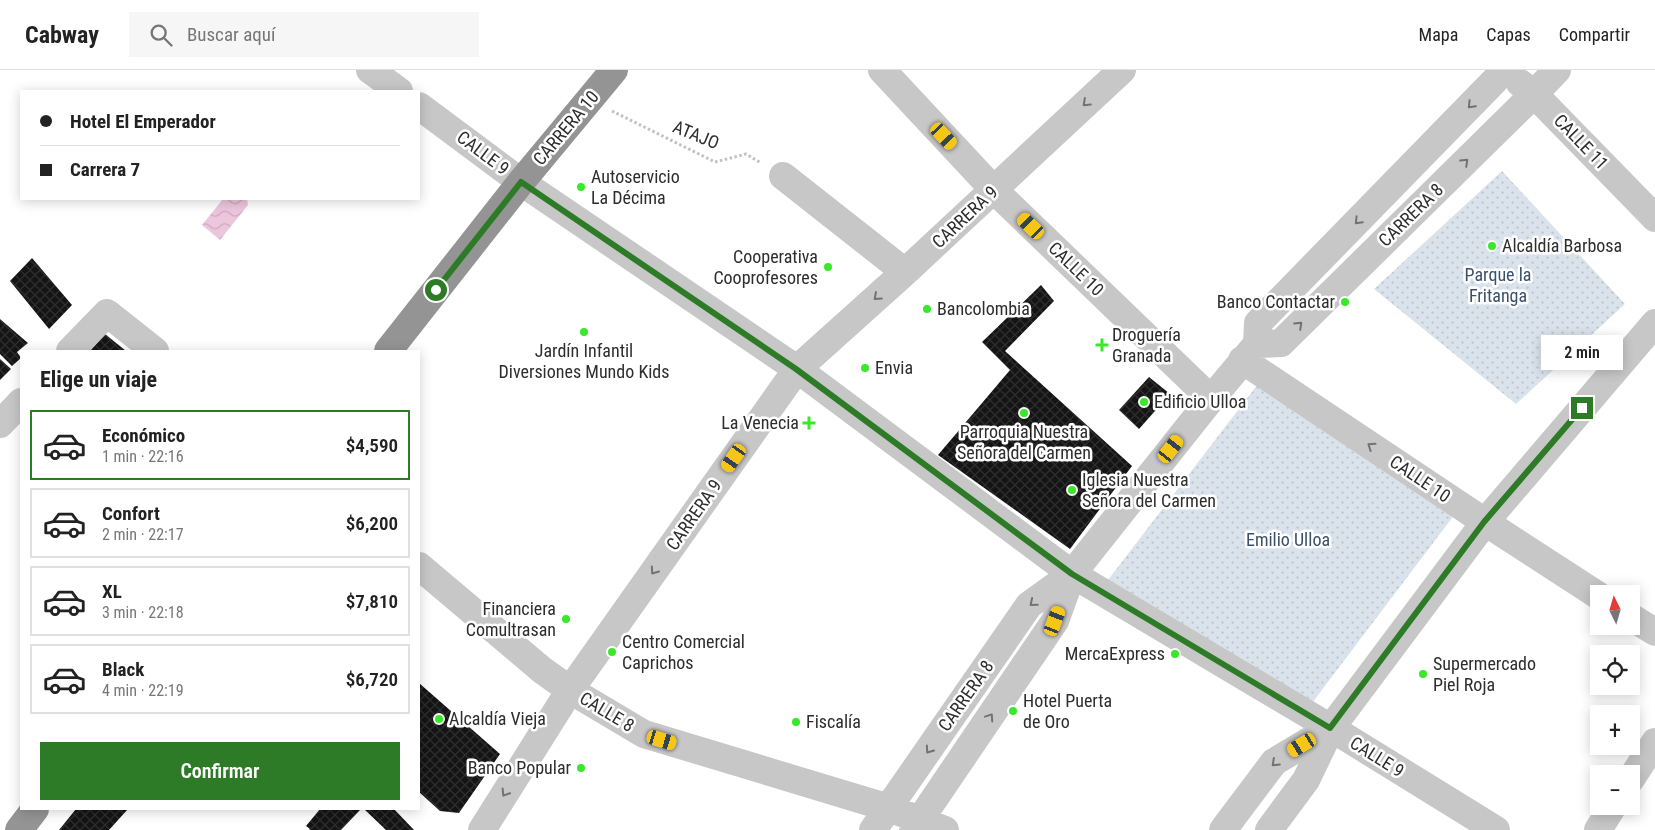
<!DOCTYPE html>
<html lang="es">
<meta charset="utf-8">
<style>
:root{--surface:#fff;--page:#f6f6f6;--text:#222;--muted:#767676;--line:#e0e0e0;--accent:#2d7b26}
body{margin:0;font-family:"Roboto Condensed",sans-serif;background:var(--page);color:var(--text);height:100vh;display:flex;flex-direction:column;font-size:19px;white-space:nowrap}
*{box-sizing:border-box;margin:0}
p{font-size:16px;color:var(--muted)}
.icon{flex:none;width:28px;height:28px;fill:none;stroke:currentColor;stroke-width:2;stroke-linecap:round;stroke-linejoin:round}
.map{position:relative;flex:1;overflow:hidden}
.sheet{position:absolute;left:20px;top:280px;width:400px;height:460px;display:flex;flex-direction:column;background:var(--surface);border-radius:0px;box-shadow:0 2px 12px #0003}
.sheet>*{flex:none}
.top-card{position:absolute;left:20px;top:20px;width:400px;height:110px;border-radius:0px;box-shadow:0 2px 12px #0003;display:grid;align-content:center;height:110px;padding:0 20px;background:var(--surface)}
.needle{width:32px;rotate:355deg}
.buttons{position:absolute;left:1590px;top:515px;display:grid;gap:10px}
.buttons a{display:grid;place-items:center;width:50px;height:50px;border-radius:0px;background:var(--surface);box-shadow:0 2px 12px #0003;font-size:25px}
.end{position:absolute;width:22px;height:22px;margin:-11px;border:6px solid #2d7b26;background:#fff;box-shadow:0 0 0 2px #fff}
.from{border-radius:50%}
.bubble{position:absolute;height:35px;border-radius:0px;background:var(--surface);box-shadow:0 2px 12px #0003;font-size:16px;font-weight:600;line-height:35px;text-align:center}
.car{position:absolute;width:15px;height:30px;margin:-15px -8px;border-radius:6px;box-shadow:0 0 4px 1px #0007;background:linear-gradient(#f5c518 24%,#345 0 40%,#f5c518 0 76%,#345 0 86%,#f5c518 0)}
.top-card b{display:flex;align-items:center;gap:18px;height:48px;font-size:19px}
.top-card b+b{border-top:1px solid var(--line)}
.top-card i{width:12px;height:12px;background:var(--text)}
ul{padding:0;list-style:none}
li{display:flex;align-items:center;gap:15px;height:70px;margin:0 10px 8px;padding:0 10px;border:2px solid var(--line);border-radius:0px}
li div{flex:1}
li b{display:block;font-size:19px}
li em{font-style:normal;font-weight:600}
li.on{border-color:var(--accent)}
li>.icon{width:45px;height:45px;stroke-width:1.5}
h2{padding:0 20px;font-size:22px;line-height:60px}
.cta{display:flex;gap:10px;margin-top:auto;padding:10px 20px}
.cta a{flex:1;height:58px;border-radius:0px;background:var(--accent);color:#fff;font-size:20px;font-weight:600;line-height:58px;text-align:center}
header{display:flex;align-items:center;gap:30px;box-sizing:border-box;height:70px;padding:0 25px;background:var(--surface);border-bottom:1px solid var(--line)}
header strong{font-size:24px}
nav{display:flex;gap:28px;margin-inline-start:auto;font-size:18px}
.search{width:350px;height:45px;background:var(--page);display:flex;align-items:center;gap:12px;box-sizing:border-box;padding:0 18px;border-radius:0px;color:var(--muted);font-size:19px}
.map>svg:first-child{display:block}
</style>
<header>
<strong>Cabway</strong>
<div class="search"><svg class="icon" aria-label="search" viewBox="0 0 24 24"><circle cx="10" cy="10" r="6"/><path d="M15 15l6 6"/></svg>Buscar aquí</div>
<nav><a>Mapa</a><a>Capas</a><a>Compartir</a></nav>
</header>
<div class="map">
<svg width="1655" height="760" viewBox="0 0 1655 760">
<defs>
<pattern id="park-dots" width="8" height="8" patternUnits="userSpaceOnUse" patternTransform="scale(1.25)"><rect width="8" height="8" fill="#dae3eb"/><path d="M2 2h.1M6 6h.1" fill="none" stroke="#bbc3ca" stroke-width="1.8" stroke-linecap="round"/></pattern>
<pattern id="water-waves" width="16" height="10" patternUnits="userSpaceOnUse" patternTransform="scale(1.25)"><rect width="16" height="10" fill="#ecc6dd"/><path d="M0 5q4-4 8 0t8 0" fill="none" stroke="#cbaabe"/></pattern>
<pattern id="building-cross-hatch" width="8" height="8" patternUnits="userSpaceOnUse" patternTransform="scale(1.25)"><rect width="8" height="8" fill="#141414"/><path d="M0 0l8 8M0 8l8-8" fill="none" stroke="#2e2e2e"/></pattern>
</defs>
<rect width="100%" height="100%" fill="#fff"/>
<!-- park -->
<path fill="url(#park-dots)" d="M1502,101L1625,234L1516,334L1374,219Z
M1261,310L1458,440L1312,633L1108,510Z"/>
<!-- water -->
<path fill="url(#water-waves)" d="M223,129H247L248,135L220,170L202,155Z"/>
<!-- building -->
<path fill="url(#building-cross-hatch)" d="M32,188L72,235L49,259L10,211Z
M1041,215L1054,231L1005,281L1132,396L1070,479L938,385L1010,300L982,272Z
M0,249L28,273L17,282L21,288L12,296L0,284Z
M105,264L126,281H90Z
M0,289L11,299L0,310Z
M1149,307L1170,324L1139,359L1119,340Z
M419,613L500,684L459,743L440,741L419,722Z
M76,739H128L109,760H59Z
M320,739H361L341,760H309L310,759L306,756Z
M364,739H394L414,760H386Z"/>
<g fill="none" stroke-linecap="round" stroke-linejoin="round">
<!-- path -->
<path stroke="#c1c1c1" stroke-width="3" stroke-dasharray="2.5 2.5" stroke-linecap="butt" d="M612,41L715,92L746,84L761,93"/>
<!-- minor -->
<path stroke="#c7c7c7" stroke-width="28" d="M370,0L399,21
M882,0L994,120L1211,329
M1520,13L1534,24L1655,148
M419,36L521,112L797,299L1072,504L1331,658L1496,760
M783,106L905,202
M1257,274L1281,273L1534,24L1557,0
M70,281L107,243L155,281
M1242,290L1485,452L1599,526
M0,354L21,332
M419,496L542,600L570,620L644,664L889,738L945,760
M1631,547L1655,562
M1631,709L1655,672
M482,760L570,620L797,299L905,202L1122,0
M873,760L1029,535L1072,504L1211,329L1257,274L1258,253L1505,0
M913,760L1055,551L1072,504
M1223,760L1274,692L1331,658
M1269,760L1306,710L1331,658L1485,452L1655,253
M1598,760L1613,736"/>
<!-- highway -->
<path stroke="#949494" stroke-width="28" d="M388,281L521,112L614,0
M19,760L35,739"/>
</g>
<!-- one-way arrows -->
<defs><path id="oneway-chevron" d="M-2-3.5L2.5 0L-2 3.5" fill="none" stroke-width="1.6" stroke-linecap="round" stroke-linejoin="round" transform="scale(1.25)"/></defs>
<g stroke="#727272">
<use href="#oneway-chevron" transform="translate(1086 33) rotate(137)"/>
<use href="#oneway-chevron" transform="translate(1471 35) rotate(134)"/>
<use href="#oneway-chevron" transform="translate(1465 92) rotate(-44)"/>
<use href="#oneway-chevron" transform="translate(1358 151) rotate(134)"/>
<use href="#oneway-chevron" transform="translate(877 227) rotate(138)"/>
<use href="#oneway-chevron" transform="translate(1299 255) rotate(-44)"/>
<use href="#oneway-chevron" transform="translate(1371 376) rotate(-146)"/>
<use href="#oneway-chevron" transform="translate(654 501) rotate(125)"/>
<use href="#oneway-chevron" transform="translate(1033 533) rotate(140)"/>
<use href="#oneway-chevron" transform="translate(990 647) rotate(-56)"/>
<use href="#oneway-chevron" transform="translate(929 680) rotate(125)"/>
<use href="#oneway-chevron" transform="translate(1275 693) rotate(137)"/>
<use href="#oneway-chevron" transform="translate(505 723) rotate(122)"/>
</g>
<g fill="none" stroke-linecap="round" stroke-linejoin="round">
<!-- route -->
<path stroke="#2d7b26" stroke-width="6" d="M436,220L521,112L796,299L1072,504L1330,658L1484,452L1582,338"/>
</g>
<!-- markers -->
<g fill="#3ae82b" stroke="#fff" stroke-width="2">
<circle cx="581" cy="117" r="5"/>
<circle cx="1492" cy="176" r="5"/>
<circle cx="828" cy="197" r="5"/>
<circle cx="1345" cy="232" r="5"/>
<circle cx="927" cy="239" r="5"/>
<circle cx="584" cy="262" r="5"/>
<path d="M1099.5 267.5h5v5h5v5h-5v5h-5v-5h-5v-5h5z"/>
<circle cx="865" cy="298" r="5"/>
<circle cx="1144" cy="332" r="5"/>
<circle cx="1024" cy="343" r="5"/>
<path d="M806.5 345.5h5v5h5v5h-5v5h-5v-5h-5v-5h5z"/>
<circle cx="1072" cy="420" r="5"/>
<circle cx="566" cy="549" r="5"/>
<circle cx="612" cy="582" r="5"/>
<circle cx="1175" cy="584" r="5"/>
<circle cx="1423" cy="604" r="5"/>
<circle cx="1013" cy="641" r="5"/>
<circle cx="439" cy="649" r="5"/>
<circle cx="796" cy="652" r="5"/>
<circle cx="581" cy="698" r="5"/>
</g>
<g text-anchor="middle" stroke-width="5" stroke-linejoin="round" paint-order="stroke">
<!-- street labels -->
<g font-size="18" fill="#2d2d2d" stroke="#fff">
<text transform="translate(566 58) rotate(-50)" y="6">CARRERA 10</text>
<text transform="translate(696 65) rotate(22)" y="6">ATAJO</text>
<text transform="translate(1581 72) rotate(46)" y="6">CALLE 11</text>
<text transform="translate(483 83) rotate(37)" y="6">CALLE 9</text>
<text transform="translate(1411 145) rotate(-44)" y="6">CARRERA 8</text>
<text transform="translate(965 147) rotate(-43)" y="6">CARRERA 9</text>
<text transform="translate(1076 199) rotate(44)" y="6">CALLE 10</text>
<text transform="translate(1420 409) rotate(34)" y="6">CALLE 10</text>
<text transform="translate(694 445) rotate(-55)" y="6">CARRERA 9</text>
<text transform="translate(966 626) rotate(-55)" y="6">CARRERA 8</text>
<text transform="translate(607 642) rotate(31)" y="6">CALLE 8</text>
<text transform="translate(1377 687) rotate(32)" y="6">CALLE 9</text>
</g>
<!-- poi labels -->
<g font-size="18" fill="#2d2d2d" stroke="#fff" text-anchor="start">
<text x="591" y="113">Autoservicio<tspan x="591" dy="21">La Décima</tspan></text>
<text x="1502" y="182">Alcaldía Barbosa</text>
<text x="818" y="193" text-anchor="end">Cooperativa<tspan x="818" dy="21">Cooprofesores</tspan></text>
<text x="1335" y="238" text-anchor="end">Banco Contactar</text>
<text x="937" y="245">Bancolombia</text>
<text x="1112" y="271">Droguería<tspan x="1112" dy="21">Granada</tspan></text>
<text x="584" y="287" text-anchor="middle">Jardín Infantil<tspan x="584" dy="21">Diversiones Mundo Kids</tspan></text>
<text x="875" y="304">Envia</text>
<text x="1154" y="338">Edificio Ulloa</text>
<text x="799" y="359" text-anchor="end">La Venecia</text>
<text x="1024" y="368" text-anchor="middle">Parroquia Nuestra<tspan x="1024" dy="21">Señora del Carmen</tspan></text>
<text x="1082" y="416">Iglesia Nuestra<tspan x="1082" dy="21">Señora del Carmen</tspan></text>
<text x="556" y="545" text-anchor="end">Financiera<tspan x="556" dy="21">Comultrasan</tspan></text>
<text x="622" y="578">Centro Comercial<tspan x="622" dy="21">Caprichos</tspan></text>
<text x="1165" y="590" text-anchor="end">MercaExpress</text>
<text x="1433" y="600">Supermercado<tspan x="1433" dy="21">Piel Roja</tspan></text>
<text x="1023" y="637">Hotel Puerta<tspan x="1023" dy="21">de Oro</tspan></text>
<text x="449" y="655">Alcaldía Vieja</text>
<text x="806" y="658">Fiscalía</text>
<text x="571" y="704" text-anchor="end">Banco Popular</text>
</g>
<!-- park labels -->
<g font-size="18" fill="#3a5069" stroke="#fff">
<text x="1498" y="211">Parque la<tspan x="1498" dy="21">Fritanga</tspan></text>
<text x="1288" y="476">Emilio Ulloa</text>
</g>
</g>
</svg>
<div class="buttons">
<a><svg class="needle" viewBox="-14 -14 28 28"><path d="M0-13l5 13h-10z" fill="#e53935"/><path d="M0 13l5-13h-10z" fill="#767676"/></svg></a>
<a><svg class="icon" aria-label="locate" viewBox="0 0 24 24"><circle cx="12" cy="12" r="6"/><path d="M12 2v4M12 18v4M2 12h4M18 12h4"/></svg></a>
<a>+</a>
<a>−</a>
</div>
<i class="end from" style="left:436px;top:220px"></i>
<i class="end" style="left:1582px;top:338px"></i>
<div class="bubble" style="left:1541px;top:265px;width:82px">2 min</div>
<i class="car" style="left:944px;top:66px;rotate:137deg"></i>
<i class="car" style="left:1031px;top:156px;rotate:314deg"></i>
<i class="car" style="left:1171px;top:379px;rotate:38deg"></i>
<i class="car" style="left:734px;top:388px;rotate:215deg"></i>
<i class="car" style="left:1055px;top:551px;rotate:21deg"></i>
<i class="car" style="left:662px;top:670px;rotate:107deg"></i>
<i class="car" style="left:1302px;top:675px;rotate:239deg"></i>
<div class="top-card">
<b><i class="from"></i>Hotel El Emperador</b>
<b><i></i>Carrera 7</b>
</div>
<section class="sheet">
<h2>Elige un viaje</h2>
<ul>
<li class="on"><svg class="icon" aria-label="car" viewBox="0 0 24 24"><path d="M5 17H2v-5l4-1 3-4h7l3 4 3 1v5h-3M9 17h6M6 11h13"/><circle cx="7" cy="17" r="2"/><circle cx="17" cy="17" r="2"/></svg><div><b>Económico</b><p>1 min · 22:16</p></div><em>$4,590</em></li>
<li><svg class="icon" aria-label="car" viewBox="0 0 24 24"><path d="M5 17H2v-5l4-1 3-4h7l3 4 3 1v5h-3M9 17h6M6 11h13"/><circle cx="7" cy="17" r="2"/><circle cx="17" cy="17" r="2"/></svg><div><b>Confort</b><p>2 min · 22:17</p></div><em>$6,200</em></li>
<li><svg class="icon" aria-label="car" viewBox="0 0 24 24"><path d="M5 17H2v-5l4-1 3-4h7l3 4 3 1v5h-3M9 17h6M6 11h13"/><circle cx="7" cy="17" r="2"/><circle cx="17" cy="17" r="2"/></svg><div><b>XL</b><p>3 min · 22:18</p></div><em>$7,810</em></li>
<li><svg class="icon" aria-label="car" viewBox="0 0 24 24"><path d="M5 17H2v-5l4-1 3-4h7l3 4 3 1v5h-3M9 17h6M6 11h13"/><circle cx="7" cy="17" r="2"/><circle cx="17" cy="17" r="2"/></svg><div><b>Black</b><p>4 min · 22:19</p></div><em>$6,720</em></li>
</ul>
<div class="cta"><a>Confirmar</a></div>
</section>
</div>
